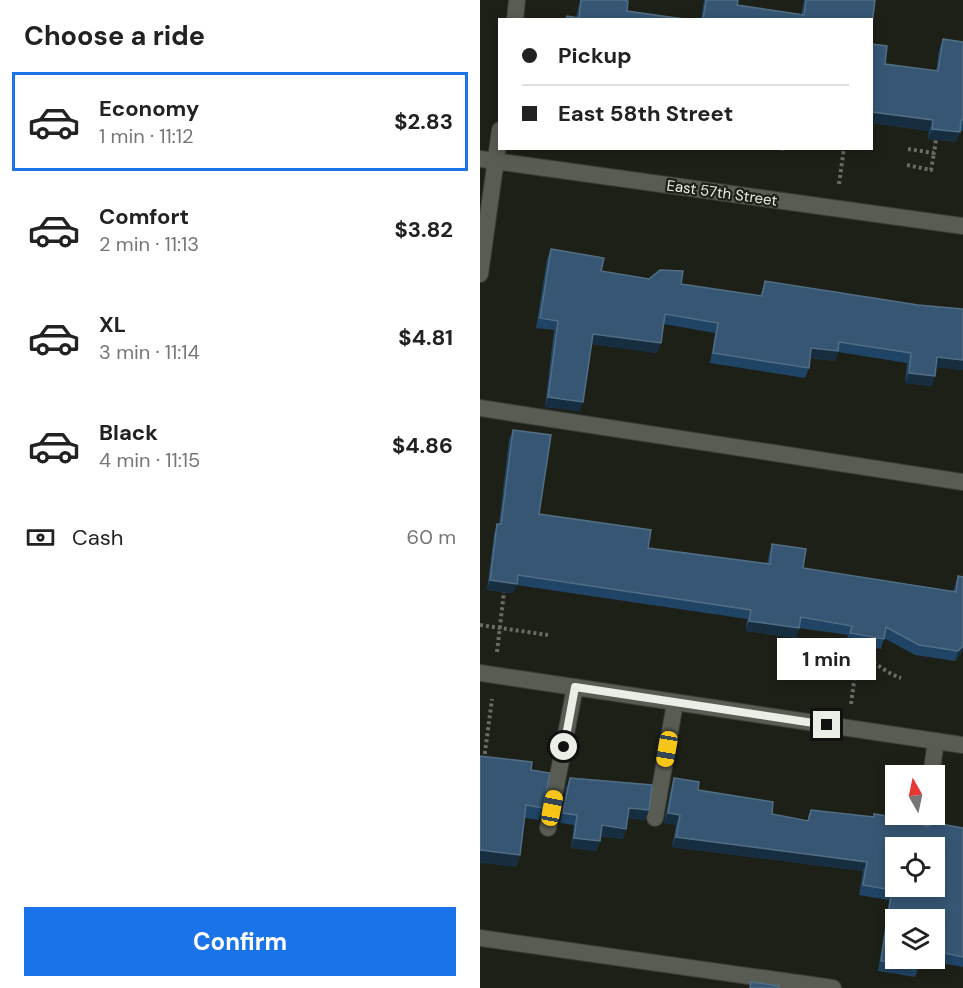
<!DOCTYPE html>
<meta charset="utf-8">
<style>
:root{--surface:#fff;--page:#f2f2f2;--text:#222;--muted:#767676;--line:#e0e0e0;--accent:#1a73e8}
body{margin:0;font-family:"DM Sans",sans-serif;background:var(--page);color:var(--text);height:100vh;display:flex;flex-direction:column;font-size:22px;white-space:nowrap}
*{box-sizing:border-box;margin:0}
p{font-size:20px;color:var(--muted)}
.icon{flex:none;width:33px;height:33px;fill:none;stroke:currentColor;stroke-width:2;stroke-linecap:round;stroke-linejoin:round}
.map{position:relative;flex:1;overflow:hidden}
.drawer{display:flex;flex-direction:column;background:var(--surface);width:480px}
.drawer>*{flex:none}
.top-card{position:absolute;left:18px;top:18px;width:375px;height:132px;border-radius:0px;box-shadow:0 3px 9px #0003;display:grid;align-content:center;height:132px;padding:0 24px;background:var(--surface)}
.needle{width:39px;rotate:351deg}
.fabs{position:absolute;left:405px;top:765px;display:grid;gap:12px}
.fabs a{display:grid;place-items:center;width:60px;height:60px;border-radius:0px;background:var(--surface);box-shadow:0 3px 9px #0003;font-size:30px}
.end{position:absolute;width:27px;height:27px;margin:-14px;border:8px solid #ebeee7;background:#111;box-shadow:0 0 0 3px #111}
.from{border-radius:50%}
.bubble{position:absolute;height:42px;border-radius:0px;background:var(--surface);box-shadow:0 3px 9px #0003;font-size:20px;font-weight:700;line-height:42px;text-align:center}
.car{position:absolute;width:18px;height:36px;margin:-18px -9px;border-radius:8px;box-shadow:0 0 4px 2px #0007;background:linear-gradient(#f5c518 24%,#345 0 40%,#f5c518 0 76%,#345 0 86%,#f5c518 0)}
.top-card b{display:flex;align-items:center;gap:21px;height:57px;font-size:22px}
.top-card b+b{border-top:2px solid var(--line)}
.top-card i{width:15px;height:15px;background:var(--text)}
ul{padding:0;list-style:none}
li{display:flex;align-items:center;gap:18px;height:99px;margin:0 12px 9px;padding:0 12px;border:3px solid transparent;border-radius:0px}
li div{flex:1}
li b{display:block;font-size:22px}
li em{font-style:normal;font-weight:700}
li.selected{border-color:var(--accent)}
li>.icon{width:54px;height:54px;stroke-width:1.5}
h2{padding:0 24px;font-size:27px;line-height:72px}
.pay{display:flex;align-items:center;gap:15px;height:66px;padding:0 24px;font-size:22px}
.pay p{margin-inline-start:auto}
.action{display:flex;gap:12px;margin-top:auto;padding:12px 24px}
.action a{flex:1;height:69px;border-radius:0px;background:var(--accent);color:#fff;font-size:24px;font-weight:700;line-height:69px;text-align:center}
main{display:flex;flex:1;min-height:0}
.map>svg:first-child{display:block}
</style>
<main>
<section class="drawer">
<h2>Choose a ride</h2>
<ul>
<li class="selected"><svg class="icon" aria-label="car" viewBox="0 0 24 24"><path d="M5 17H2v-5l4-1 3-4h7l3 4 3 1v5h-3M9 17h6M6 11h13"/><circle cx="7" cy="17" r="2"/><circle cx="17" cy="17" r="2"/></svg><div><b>Economy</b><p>1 min · 11:12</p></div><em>$2.83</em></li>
<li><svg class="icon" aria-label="car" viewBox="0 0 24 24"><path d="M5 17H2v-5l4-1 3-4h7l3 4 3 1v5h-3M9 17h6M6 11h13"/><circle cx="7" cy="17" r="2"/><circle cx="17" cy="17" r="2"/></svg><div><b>Comfort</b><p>2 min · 11:13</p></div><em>$3.82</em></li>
<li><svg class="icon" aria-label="car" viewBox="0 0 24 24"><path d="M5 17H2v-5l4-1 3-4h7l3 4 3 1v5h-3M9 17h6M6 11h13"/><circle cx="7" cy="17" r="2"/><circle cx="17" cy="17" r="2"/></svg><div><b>XL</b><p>3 min · 11:14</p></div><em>$4.81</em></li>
<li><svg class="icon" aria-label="car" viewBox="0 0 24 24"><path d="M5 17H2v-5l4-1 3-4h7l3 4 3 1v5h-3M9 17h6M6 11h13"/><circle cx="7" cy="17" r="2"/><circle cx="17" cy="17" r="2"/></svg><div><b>Black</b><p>4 min · 11:15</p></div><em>$4.86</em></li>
</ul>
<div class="pay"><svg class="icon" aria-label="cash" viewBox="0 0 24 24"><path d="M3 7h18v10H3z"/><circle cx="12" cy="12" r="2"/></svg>Cash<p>60 m</p></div>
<div class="action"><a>Confirm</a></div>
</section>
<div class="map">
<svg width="483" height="988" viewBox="0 0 483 988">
<rect width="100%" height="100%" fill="#1d2017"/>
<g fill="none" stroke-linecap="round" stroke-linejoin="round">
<!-- service casing -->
<g stroke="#3a3c36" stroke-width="18">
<path id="service" d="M0,408L483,482
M451,776L456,741
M175,818L195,703
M444,826L445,814
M68,828L95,687
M0,938L353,988"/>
</g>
<!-- minor casing -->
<g stroke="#3a3c36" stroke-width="18">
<path id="minor" d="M35,20L37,0
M0,159L483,226
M0,274L20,130
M0,673L483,745"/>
</g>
<!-- path -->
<path stroke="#696c64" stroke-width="4" stroke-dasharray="3 3" stroke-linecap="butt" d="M301,148L304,149
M428,149L454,153L456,140
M427,165L451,170L454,153
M359,184L364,148
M0,625L68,635
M17,652L24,592
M377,655C395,660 403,672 421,678
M371,704L379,645
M4,760L12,699"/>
<!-- service -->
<use href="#service" stroke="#595c52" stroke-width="16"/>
<!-- minor -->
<use href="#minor" stroke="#595c52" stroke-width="16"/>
</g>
<!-- wall -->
<path fill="#204465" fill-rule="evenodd" d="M100,0H142L147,11L211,20H85L87,16L96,17Z
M224,0H258L257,5L321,15L324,0H395L392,20H221Z
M463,39L483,42V131H480L476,142L448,139L449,131L392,123V44L405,64L456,71L459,50Z
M71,249L121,271L280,296L285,281L438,305L483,309V370L456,367L452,386L425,383L427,363L358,352L355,361L330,358L329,368L325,378L230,363L235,333L184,324L177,353L112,344L100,411L65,407L74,330L56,328L67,259Z
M33,430L59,514L168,548L287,564L289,554L292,544L323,568L473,591L478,576L483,651L475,661L435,655L404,638L401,649L366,643L368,635L319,628L316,638L266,631L267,619L36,585L33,593L7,590L14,534L17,524H19L29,440Z
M51,770L63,808L59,820L45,818L40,855L36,867Z
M90,778L169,810L165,820L148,818L143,839L120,836V841L116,851L91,848L94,825L80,823L86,788Z
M194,778L218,790L292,814L327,821L331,810L393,817L394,814L446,827L483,828V967L440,959L439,967L435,977L398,971L409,900L379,895L383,871L192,847L196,825L184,823L191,788ZM454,920V958H416Z"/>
<!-- shaded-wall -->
<path fill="#162e40" d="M392,112L453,120L449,131L392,123Z
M452,129L480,132L476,142L448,139Z
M113,334L181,343L177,353L109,344Z
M331,348L358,351L355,361L328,357Z
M457,357L483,360V370L453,367Z
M429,373L455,376L452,386L425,383Z
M68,397L103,402L100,411L65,407Z
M10,580L37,584L33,593L7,590Z
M269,621L319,628L316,638L266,631Z
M483,646V651L475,661L478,651Z
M149,808L169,810L165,820L145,817Z
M188,813L200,815L196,825L184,823Z
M122,825L146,829L143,839L118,835Z
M196,837L387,862L383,871L192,847Z
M94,838L120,841L116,851L91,848Z
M0,850L40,855L36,867L0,863Z"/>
<!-- building -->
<path fill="#365673" stroke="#526e85" stroke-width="1.5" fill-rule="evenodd" d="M101,0H142L148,1L147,11L211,20H86L87,16L99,18Z
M226,0H258L257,5L324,15L326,0H395L392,24V20H223Z
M463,39L483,42V120H481L480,132L452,129L453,120L392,112V44L407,46L405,64L458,71Z
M71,249L124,258L121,271L169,279L180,270L203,271L201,284L282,296L285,281L438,305L483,309V360L457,357L455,376L429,373L431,353L359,342L358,351L331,348L329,368L233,353L238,323L185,314L181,343L113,334L103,402L68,397L78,321L60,318Z
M33,430L71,435L59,514L171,530L168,548L290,564L292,544L326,549L323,568L476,592L478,576L483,577V646L478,651L439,645L406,627L404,639L370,633L372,626L321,617L319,628L269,621L271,610L38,575L37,584L10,580L17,524H21Z
M0,756L52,762L51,770L70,773L63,808L46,805L40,855L0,850Z
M90,778L172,785L169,810L149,808L146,829L122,825L120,841L94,838L97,815L83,813Z
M194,778L219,782L218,790L293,802L292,814L328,821L331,810L394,817V814L438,821L446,827L455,823L483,828V957L454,951V920H416V958H440L439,967L401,961L412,890L383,885L387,862L196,837L200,815L188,813ZM416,848H454V886H416Z
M271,982L299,986V988H270Z"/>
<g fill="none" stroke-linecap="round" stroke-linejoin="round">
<!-- route -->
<path stroke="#ebeee7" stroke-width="8" d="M84,747L95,687L347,725"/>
</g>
<g text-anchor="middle" stroke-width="4.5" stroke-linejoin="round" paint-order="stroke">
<!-- street labels -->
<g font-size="15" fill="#ebeee7" stroke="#1d2017">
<text transform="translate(242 193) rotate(8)" y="5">East 57th Street</text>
</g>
</g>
</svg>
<div class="fabs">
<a><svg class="needle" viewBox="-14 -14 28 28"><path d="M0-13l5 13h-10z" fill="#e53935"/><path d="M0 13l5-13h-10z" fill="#767676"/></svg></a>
<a><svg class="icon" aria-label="locate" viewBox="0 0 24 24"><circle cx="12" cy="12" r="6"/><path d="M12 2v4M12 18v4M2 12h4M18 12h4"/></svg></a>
<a><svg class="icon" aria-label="layers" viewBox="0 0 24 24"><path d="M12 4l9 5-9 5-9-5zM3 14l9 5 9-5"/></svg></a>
</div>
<i class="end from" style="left:84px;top:747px"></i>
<i class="end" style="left:347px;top:725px"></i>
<div class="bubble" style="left:297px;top:638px;width:99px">1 min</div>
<i class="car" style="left:187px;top:749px;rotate:190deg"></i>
<i class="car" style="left:72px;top:808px;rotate:11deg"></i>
<div class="top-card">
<b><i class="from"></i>Pickup</b>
<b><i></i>East 58th Street</b>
</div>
</div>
</main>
